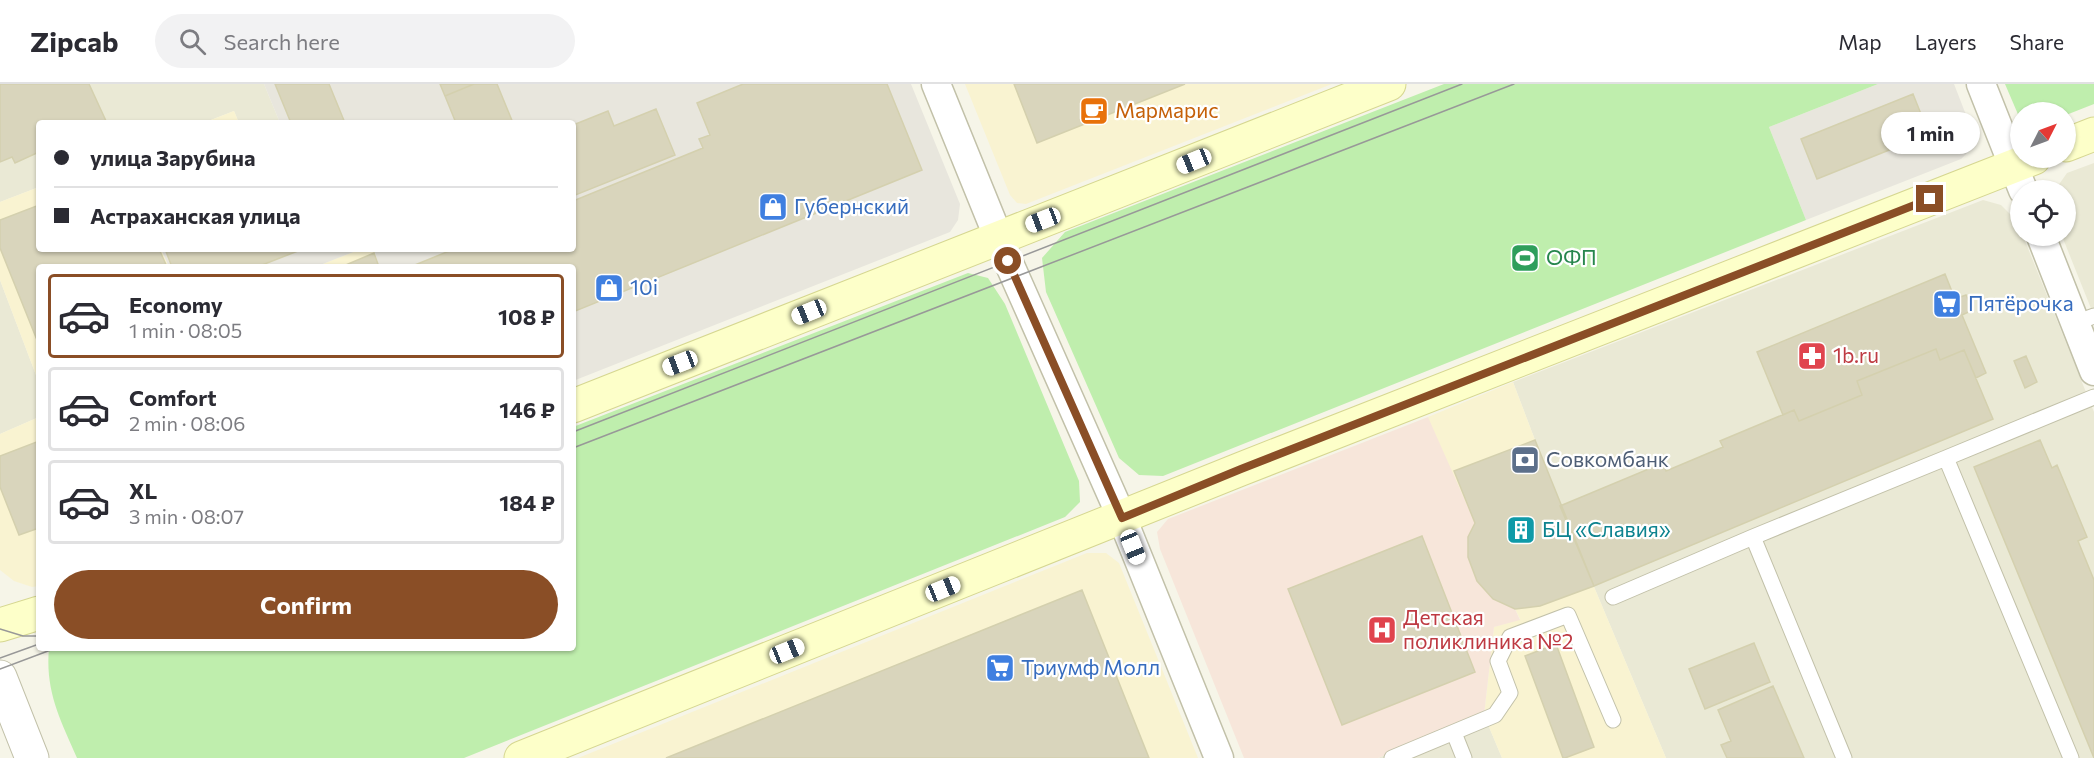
<!DOCTYPE html>
<meta charset="utf-8">
<style>
:root{--surface:#fff;--page:#f2f2f3;--text:#2b2b33;--muted:#7c7c81;--line:#e1e1e2;--accent:#8a4e26}
body{margin:0;font-family:Commissioner,sans-serif;background:var(--page);color:var(--text);height:100vh;display:flex;flex-direction:column;font-size:22px;white-space:nowrap}
*{box-sizing:border-box;margin:0}
p{font-size:20px;color:var(--muted)}
.icon{flex:none;width:33px;height:33px;fill:none;stroke:currentColor;stroke-width:2;stroke-linecap:round;stroke-linejoin:round}
.map{position:relative;flex:1;overflow:hidden}
.details{position:absolute;left:36px;top:180px;width:540px;height:387px;display:flex;flex-direction:column;background:var(--surface);border-radius:6px;box-shadow:0 2px 4px #0004}
.details>*{flex:none}
.banner{position:absolute;left:36px;top:36px;width:540px;height:132px;border-radius:6px;box-shadow:0 2px 4px #0004;display:grid;align-content:center;height:132px;padding:0 18px;background:var(--surface)}
.needle{width:39px;rotate:48deg}
.buttons{position:absolute;left:2010px;top:18px;display:grid;gap:12px}
.buttons a{display:grid;place-items:center;width:66px;height:66px;border-radius:50%;background:var(--surface);box-shadow:0 2px 4px #0004;font-size:30px}
.end{position:absolute;width:27px;height:27px;margin:-14px;border:8px solid #8a4e26;background:#fff;box-shadow:0 0 0 3px #fff}
.from{border-radius:50%}
.bubble{position:absolute;height:42px;border-radius:21px;background:var(--surface);box-shadow:0 2px 4px #0004;font-size:20px;font-weight:700;line-height:42px;text-align:center}
.car{position:absolute;width:18px;height:36px;margin:-18px -9px;border-radius:8px;box-shadow:0 0 4px 2px #0007;background:linear-gradient(#fff 24%,#345 0 40%,#fff 0 76%,#345 0 86%,#fff 0)}
.banner b{display:flex;align-items:center;gap:21px;height:57px;font-size:22px}
.banner b+b{border-top:2px solid var(--line)}
.banner i{width:15px;height:15px;background:var(--text)}
ul{padding:10px 0 0;list-style:none}
li{display:flex;align-items:center;gap:18px;height:84px;margin:0 12px 9px;padding:0 6px;border:3px solid var(--line);border-radius:6px}
li div{flex:1}
li b{display:block;font-size:22px}
li em{font-style:normal;font-weight:700}
li.selected{border-color:var(--accent)}
li>.icon{width:54px;height:54px;stroke-width:1.5}
.action{display:flex;gap:12px;margin-top:auto;padding:12px 18px}
.action a{flex:1;height:69px;border-radius:36px;background:var(--accent);color:#fff;font-size:24px;font-weight:700;line-height:69px;text-align:center}
header{display:flex;align-items:center;gap:36px;box-sizing:border-box;height:84px;padding:0 30px;background:var(--surface);border-bottom:2px solid var(--line)}
header strong{font-size:28px}
nav{display:flex;gap:33px;margin-inline-start:auto;font-size:21px}
.search{width:420px;height:54px;background:var(--page);display:flex;align-items:center;gap:15px;box-sizing:border-box;padding:0 21px;border-radius:33px;color:var(--muted);font-size:22px}
.map>svg:first-child{display:block}
</style>
<header>
<strong>Zipcab</strong>
<div class="search"><svg class="icon" aria-label="search" viewBox="0 0 24 24"><circle cx="10" cy="10" r="6"/><path d="M15 15l6 6"/></svg>Search here</div>
<nav><a>Map</a><a>Layers</a><a>Share</a></nav>
</header>
<div class="map">
<svg width="2094" height="674" viewBox="0 0 2094 674">
<rect width="100%" height="100%" fill="#f6f5e8"/>
<!-- residential -->
<path fill="#eae9d5" d="M0,0H264L280,39H239L234,27L203,39H39V103L0,118Z
M2094,79V232L2062,152H2066V106H2055L2067,89Z
M1983,116L2001,121L2017,137L2020,152H2023L2094,328V674H1666L1560,422L1513,298Z
M0,196L39,299V333L0,350Z
M1484,631L1502,674H1378Z"/>
<!-- commercial -->
<path fill="#f9f3d1" d="M965,0H1332L1026,120L1017,119L1010,111Z
M234,27L239,39H203Z
M39,103V165H161L169,183H39V299L0,196V118Z
M361,165H374L379,183H315Z
M1513,298L1560,422L1666,674H1502L1484,631L1494,543L1520,535L1515,525L1493,515L1477,497L1428,333Z
M39,333V502L32,503L14,497L0,486V350Z
M1087,469H1106L1119,479L1198,674H578Z"/>
<!-- industrial -->
<path fill="#e8e6dd" d="M264,0H911L960,120L958,136L950,148L573,297V183H379L374,165H573V39H280Z
M1878,0H1954L1975,54L1971,65L1961,75L1806,136L1769,43Z
M161,165H361L315,183H169Z"/>
<!-- medical -->
<path fill="#f7e6da" d="M1428,333L1475,439L1477,497L1493,515L1515,525L1520,536L1494,543L1484,631L1378,674H1244L1160,465L1157,448L1168,435Z"/>
<!-- green -->
<path fill="#bfeead" d="M1444,0H1878L1769,43L1806,136L1163,392L1139,391L1119,374L1046,208L1042,174L1065,148Z
M2005,0H2094V20L2066,31V28H2020V35Z
M968,189L988,194L1005,220L1079,397L1080,418L1065,433L464,674H77C60,635 45,607 49,564H573V343Z"/>
<!-- building -->
<path fill="#d9d5bc" stroke="#d4d0ae" stroke-width="1.5" d="M0,0H89L106,37L102,39H39V68L15,79L12,73L0,78Z
M275,0H329L345,39H291Z
M440,0H474L445,12Z
M474,0H497L513,39H456L445,12Z
M743,0H887L922,86L573,228V183H410L454,165H573V117L703,64L699,55L710,51L697,19Z
M1014,0H1185L1037,59Z
M1913,10L1929,50L1817,95L1801,55Z
M656,25L675,71L573,112V41L608,27L614,42Z
M39,121V165H159L167,183H39V261L0,164V136Z
M165,165H303L257,183H172Z
M374,169L379,183H341Z
M1945,190L1955,215L1966,211L1973,226L1962,231L1986,289L1976,294L1964,266L1940,276L1936,265L1857,297L1862,311L1799,337L1794,326L1783,331L1757,268Z
M1936,265L1940,276L1964,266L1993,335L1594,502L1560,422L1663,379L1666,387L1723,363L1720,357L1794,326L1799,337L1862,311L1857,297Z
M2026,272L2037,298L2025,304L2014,277Z
M1535,356L1594,502L1540,522L1515,525L1493,515L1477,497L1468,473V453L1475,439L1454,387Z
M2040,356L2052,384L2057,381L2087,453L2078,457L2094,496V674L1974,383Z
M39,357V444L19,451L0,403V372Z
M1422,452L1475,588L1342,641L1288,505Z
M1082,506L1149,674H666Z
M1754,559L1770,598L1705,625L1689,585Z
M1556,560L1594,663L1565,674H1563L1525,572Z
M1773,602L1804,674H1727L1721,661L1731,657L1718,626Z"/>
<g fill="none" stroke-linecap="round" stroke-linejoin="round">
<!-- service casing -->
<g stroke="#c2c1a9" stroke-width="17">
<path id="service" d="M2075,239L2094,232
M1753,453L1844,674
M1613,513L1753,453L1946,374
M1454,649L1464,674
M1392,674L1495,631L1510,609L1498,577L1510,553L1568,531L1613,636
M2071,674L1946,374L2094,313"/>
</g>
<!-- minor casing -->
<g stroke="#c2c1a9" stroke-width="31">
<path id="minor" d="M936,0L1008,177L1122,434L1219,674
M1981,0L2023,106
M2041,152L2094,287"/>
</g>
<!-- tertiary casing -->
<g stroke="#c2c1a9" stroke-width="35">
<path id="tertiary" d="M0,593L32,674"/>
</g>
<!-- secondary casing -->
<g stroke="#d6d791" stroke-width="35">
<path id="secondary" d="M2066,61L2094,50
M573,322L1389,0
M0,541L39,529
M521,674L1241,385L2034,74"/>
</g>
<!-- service -->
<use href="#service" stroke="#fff" stroke-width="15"/>
<!-- minor -->
<use href="#minor" stroke="#fff" stroke-width="28"/>
<!-- tertiary -->
<use href="#tertiary" stroke="#fff" stroke-width="33"/>
<!-- secondary -->
<use href="#secondary" stroke="#fdffc9" stroke-width="33"/>
<!-- tram -->
<path stroke="#989898" stroke-width="1.5" d="M573,348L1462,0
M573,364L1514,0
M0,545L23,552H39
M0,574L39,560
M0,585L56,564"/>
</g>
<g fill="none" stroke-linecap="round" stroke-linejoin="round">
<!-- route -->
<path stroke="#8a4e26" stroke-width="8" d="M1008,177L1122,434L1241,385L1930,115"/>
</g>
<!-- icons -->
<defs>
<g id="cafe-square" transform="scale(1.5)"><rect x="-9" y="-9" width="18" height="18" rx="4" fill="#e8710a" stroke="#fff"/><path d="M-5.5-4.5H6V0H3Q3 3.5 0 3.5H-2.5Q-5.5 3.5-5.5 0ZM3-3.2v2h1.7v-2ZM-6 4.5H4V6H-6Z" fill="#fff"/></g>
<g id="shop-square" transform="scale(1.5)"><rect x="-9" y="-9" width="18" height="18" rx="4" fill="#3f7fe0" stroke="#fff"/><path d="M-5-2.5h2.3a2.7 3.5 0 0 1 5.4 0H5L5.5 6h-11ZM-1.5-2.5h3a1.5 2.3 0 0 0-3 0Z" fill="#fff"/></g>
<g id="stadium-square" transform="scale(1.5)"><rect x="-9" y="-9" width="18" height="18" rx="4" fill="#2e9e5b" stroke="#fff"/><path d="M0-5a6.5 5 0 1 0 0 10a6.5 5 0 1 0 0-10ZM-3.5-1.8h7v3.6h-7Z" fill="#fff"/></g>
<g id="supermarket-square" transform="scale(1.5)"><rect x="-9" y="-9" width="18" height="18" rx="4" fill="#3f7fe0" stroke="#fff"/><path d="M-6-5.5h2.5l.6 2H6L4.5 2H-2.5L-4.4-4H-6ZM-1.5 3.2a1.3 1.3 0 1 0 .1 0ZM3 3.2a1.3 1.3 0 1 0 .1 0Z" fill="#fff"/></g>
<g id="pharmacy-square" transform="scale(1.5)"><rect x="-9" y="-9" width="18" height="18" rx="4" fill="#e0444e" stroke="#fff"/><path d="M-2-6h4v4h4v4h-4v4h-4v-4h-4v-4h4Z" fill="#fff"/></g>
<g id="bank-square" transform="scale(1.5)"><rect x="-9" y="-9" width="18" height="18" rx="4" fill="#5c6f8a" stroke="#fff"/><path d="M-6-4H6V4H-6ZM0-2.3a2.3 2.3 0 1 0 0 4.6a2.3 2.3 0 1 0 0-4.6Z" fill="#fff"/></g>
<g id="building-square" transform="scale(1.5)"><rect x="-9" y="-9" width="18" height="18" rx="4" fill="#0f9aa8" stroke="#fff"/><path d="M-4-6H4V6H1V3H-1V6H-4ZM-2.5-4.3h1.7v1.8h-1.7ZM.8-4.3h1.7v1.8H.8ZM-2.5-1h1.7V.8h-1.7ZM.8-1h1.7V.8H.8Z" fill="#fff"/></g>
<g id="hospital-square" transform="scale(1.5)"><rect x="-9" y="-9" width="18" height="18" rx="4" fill="#e0444e" stroke="#fff"/><path d="M-5-5h3v3.5h4V-5h3V5h-3V1.5h-4V5h-3Z" fill="#fff"/></g>
</defs>
<g fill-rule="evenodd">
<use href="#cafe-square" x="1094" y="27"/>
<use href="#shop-square" x="773" y="123"/>
<use href="#stadium-square" x="1525" y="174"/>
<use href="#shop-square" x="609" y="204"/>
<use href="#supermarket-square" x="1947" y="220"/>
<use href="#pharmacy-square" x="1812" y="272"/>
<use href="#bank-square" x="1525" y="376"/>
<use href="#building-square" x="1521" y="446"/>
<use href="#hospital-square" x="1382" y="546"/>
<use href="#supermarket-square" x="1000" y="584"/>
</g>
<g text-anchor="middle" stroke-width="4.5" stroke-linejoin="round" paint-order="stroke">
<!-- food labels -->
<g font-size="21" fill="#c56008" stroke="#fff" text-anchor="start">
<text x="1115" y="34">Мармарис</text>
</g>
<!-- shop labels -->
<g font-size="21" fill="#366cbe" stroke="#fff" text-anchor="start">
<text x="794" y="130">Губернский</text>
<text x="630" y="211">10i</text>
<text x="1968" y="227">Пятёрочка</text>
<text x="1021" y="591">Триумф Молл</text>
</g>
<!-- leisure labels -->
<g font-size="21" fill="#27864d" stroke="#fff" text-anchor="start">
<text x="1546" y="181">ОФП</text>
</g>
<!-- health labels -->
<g font-size="21" fill="#be3a42" stroke="#fff" text-anchor="start">
<text x="1833" y="279">1b.ru</text>
<text x="1403" y="541">Детская<tspan x="1403" dy="24">поликлиника №2</tspan></text>
</g>
<!-- service labels -->
<g font-size="21" fill="#4e5e75" stroke="#fff" text-anchor="start">
<text x="1546" y="383">Совкомбанк</text>
</g>
<!-- culture labels -->
<g font-size="21" fill="#0d838f" stroke="#fff" text-anchor="start">
<text x="1542" y="453">БЦ «Славия»</text>
</g>
</g>
</svg>
<div class="buttons">
<a><svg class="needle" viewBox="-14 -14 28 28"><path d="M0-13l5 13h-10z" fill="#e53935"/><path d="M0 13l5-13h-10z" fill="#7c7c81"/></svg></a>
<a><svg class="icon" aria-label="locate" viewBox="0 0 24 24"><circle cx="12" cy="12" r="6"/><path d="M12 2v4M12 18v4M2 12h4M18 12h4"/></svg></a>
</div>
<i class="end from" style="left:1008px;top:177px"></i>
<i class="end" style="left:1930px;top:115px"></i>
<div class="bubble" style="left:1881px;top:28px;width:99px">1 min</div>
<i class="car" style="left:1194px;top:77px;rotate:248deg"></i>
<i class="car" style="left:1043px;top:136px;rotate:249deg"></i>
<i class="car" style="left:809px;top:228px;rotate:248deg"></i>
<i class="car" style="left:680px;top:279px;rotate:249deg"></i>
<i class="car" style="left:1133px;top:463px;rotate:158deg"></i>
<i class="car" style="left:943px;top:505px;rotate:68deg"></i>
<i class="car" style="left:787px;top:567px;rotate:68deg"></i>
<div class="banner">
<b><i class="from"></i>улица Зарубина</b>
<b><i></i>Астраханская улица</b>
</div>
<section class="details">
<ul>
<li class="selected"><svg class="icon" aria-label="car" viewBox="0 0 24 24"><path d="M5 17H2v-5l4-1 3-4h7l3 4 3 1v5h-3M9 17h6M6 11h13"/><circle cx="7" cy="17" r="2"/><circle cx="17" cy="17" r="2"/></svg><div><b>Economy</b><p>1 min · 08:05</p></div><em>108 ₽</em></li>
<li><svg class="icon" aria-label="car" viewBox="0 0 24 24"><path d="M5 17H2v-5l4-1 3-4h7l3 4 3 1v5h-3M9 17h6M6 11h13"/><circle cx="7" cy="17" r="2"/><circle cx="17" cy="17" r="2"/></svg><div><b>Comfort</b><p>2 min · 08:06</p></div><em>146 ₽</em></li>
<li><svg class="icon" aria-label="car" viewBox="0 0 24 24"><path d="M5 17H2v-5l4-1 3-4h7l3 4 3 1v5h-3M9 17h6M6 11h13"/><circle cx="7" cy="17" r="2"/><circle cx="17" cy="17" r="2"/></svg><div><b>XL</b><p>3 min · 08:07</p></div><em>184 ₽</em></li>
</ul>
<div class="action"><a>Confirm</a></div>
</section>
</div>
